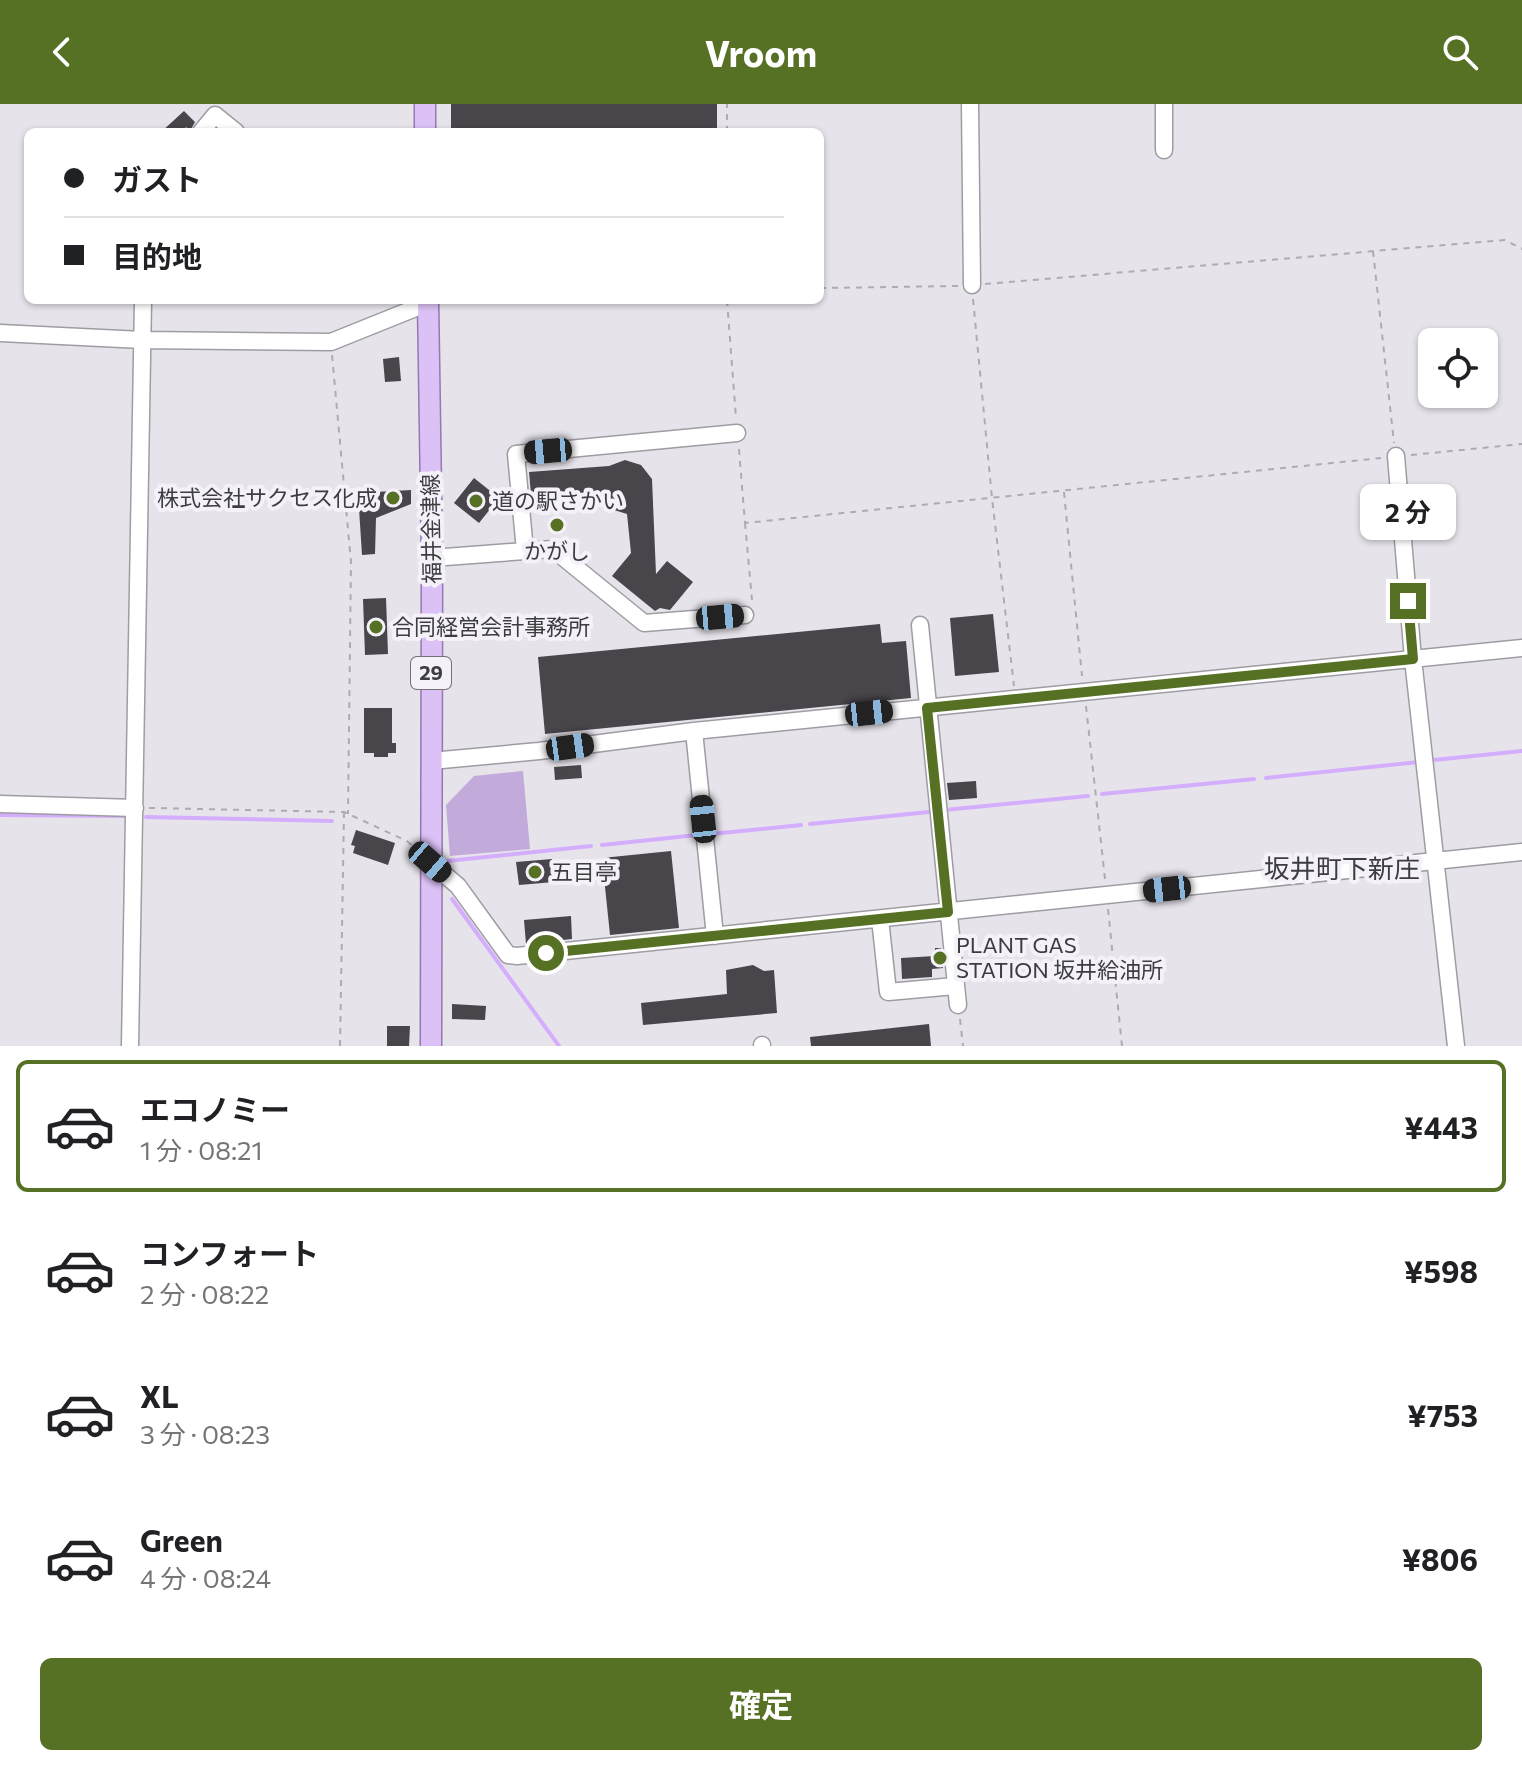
<!DOCTYPE html>
<html lang="ja">
<meta charset="utf-8">
<style>
:root{--surface:#fff;--page:#f6f6f6;--text:#202124;--muted:#757577;--line:#e0e0e0;--accent:#567024}
body{margin:0;font-family:Commissioner,"Noto Sans JP",sans-serif;background:var(--page);color:var(--text);height:100vh;display:flex;flex-direction:column;font-size:30px;white-space:nowrap}
*{box-sizing:border-box;margin:0}
p{font-size:26px;color:var(--muted)}
.icon{flex:none;width:44px;height:44px;fill:none;stroke:currentColor;stroke-width:2;stroke-linecap:round;stroke-linejoin:round}
.map{position:relative;height:942px;overflow:hidden}
.details{display:flex;flex-direction:column;background:var(--surface);flex:1}
.details>*{flex:none}
.banner{position:absolute;left:24px;top:24px;width:800px;height:176px;border-radius:12px;box-shadow:0 2px 6px #0004;display:grid;align-content:center;height:176px;padding:0 40px;background:var(--surface)}
.buttons{position:absolute;left:1418px;top:224px;display:grid;gap:16px}
.buttons a{display:grid;place-items:center;width:80px;height:80px;border-radius:12px;background:var(--surface);box-shadow:0 2px 6px #0004;font-size:40px}
.end{position:absolute;width:36px;height:36px;margin:-18px;border:10px solid #567024;background:#fff;box-shadow:0 0 0 4px #fff}
.from{border-radius:50%}
.bubble{position:absolute;height:56px;border-radius:12px;background:var(--surface);box-shadow:0 2px 6px #0004;font-size:26px;font-weight:700;line-height:56px;text-align:center}
.car{position:absolute;width:24px;height:48px;margin:-24px -12px;border-radius:10px;box-shadow:0 0 6px 2px #0007;background:linear-gradient(#222 24%,#8ab4d8 0 40%,#222 0 76%,#8ab4d8 0 86%,#222 0)}
.banner b{display:flex;align-items:center;gap:28px;height:76px;font-size:30px}
.banner b+b{border-top:2px solid var(--line)}
.banner i{width:20px;height:20px;background:var(--text)}
ul{padding:14px 0 0;list-style:none}
li{display:flex;align-items:center;gap:24px;height:132px;margin:0 16px 12px;padding:0 24px;border:4px solid transparent;border-radius:12px}
li div{flex:1}
li b{display:block;font-size:30px}
li em{font-style:normal;font-weight:700}
li.on{border-color:var(--accent)}
li>.icon{width:72px;height:72px;stroke-width:1.5}
.cta{display:flex;gap:16px;margin-top:auto;padding:16px 40px}
.cta a{flex:1;height:92px;border-radius:12px;background:var(--accent);color:#fff;font-size:32px;font-weight:700;line-height:92px;text-align:center}
header{display:flex;justify-content:space-between;align-items:center;height:104px;padding:0 40px;background:var(--accent);color:#fff;font-size:36px;font-weight:700}
.map>svg:first-child{display:block}
</style>
<header><svg class="icon" aria-label="back" viewBox="0 0 24 24"><path d="M15 5l-7 7 7 7"/></svg>Vroom<svg class="icon" aria-label="search" viewBox="0 0 24 24"><circle cx="10" cy="10" r="6"/><path d="M15 15l6 6"/></svg></header>
<div class="map">
<svg width="1522" height="942" viewBox="0 0 1522 942">
<rect width="100%" height="100%" fill="#e7e3eb"/>
<!-- green -->
<path fill="#c2abda" d="M523,667L530,745L450,752L446,701L474,672Z"/>
<g fill="none" stroke-linecap="round" stroke-linejoin="round">
<!-- stream -->
<path stroke="#d4adfc" stroke-width="4" d="M1434,656L1522,647
M1266,674L1419,658
M1102,690L1254,675
M945,706L1088,692
M0,711L130,712
M146,713L332,717
M810,720L929,708
M711,730L801,721
M602,741L697,731
M447,757L591,742
M452,795L559,942"/>
</g>
<!-- building -->
<path fill="#48454b" d="M451,0H717V28H451Z
M184,7L195,18L190,27L186,23L184,26L186,28H161Z
M399,253L401,277L385,278L383,255Z
M625,356L641,361L652,375L656,470L667,457L693,478L670,506L660,504L655,507L612,472L631,449L627,410L614,406L603,395L532,401L529,368L609,362Z
M474,374L499,394L479,419L454,399Z
M411,386V400L376,414L375,450L362,451L358,389Z
M386,494L388,550L365,551L363,495Z
M993,510L999,568L955,572L950,514Z
M880,520L882,539L906,537L911,594L545,630L538,553Z
M364,604H392V639H396V649H388V653H374V649H364Z
M581,661L582,674L555,676L554,663Z
M976,677L977,694L949,696L947,679Z
M356,726L395,739L388,761L353,749L355,742L351,741Z
M671,747L679,824L610,831L602,754Z
M552,755L554,778L519,781L516,758Z
M571,812L572,835L526,840L524,816Z
M935,844H941L943,864L932,865V873L902,875L901,854L935,852Z
M753,861L764,867L774,866L777,909L643,921L641,899L727,890L726,866Z
M452,900L486,902L485,916L452,915Z
M929,920L931,942H811L810,933Z
M387,922H410L409,942H387Z"/>
<g fill="none" stroke-linecap="round" stroke-linejoin="round">
<!-- minor casing -->
<g stroke="#9f9ca3" stroke-width="19">
<path id="minor" d="M970,0L972,181
M201,28L215,11L236,28
M1164,46V0
M0,229L142,236L331,238L428,199
M1396,352L1413,555L1456,942
M525,447L553,445L644,519L745,511
M432,454L525,447L516,350L737,329
M920,521L958,901
M694,627L715,832
M431,657L539,647L694,627L1522,544
M0,700L135,704
M430,758L458,782L508,851L517,852L1522,748
M880,815L888,888L955,882
M762,941V942
M130,942L143,196"/>
</g>
<!-- major casing -->
<g stroke="#9478b1" stroke-width="23">
<path id="major" d="M425,0V28
M428,196L432,454L431,942"/>
</g>
<!-- path -->
<path stroke="#aeabb1" stroke-width="2" stroke-dasharray="6 6" stroke-linecap="butt" d="M727,28V0
M1373,147L1394,339
M985,180L1505,136L1522,145
M820,184L959,182
M973,195L992,394L1014,582
M727,196L736,314
M332,251L351,458L348,710
M739,345L745,419L1381,354
M1411,351L1522,340
M1064,388L1082,572
M745,419L752,496
M1086,602L1105,775
M149,704L344,708L407,737L414,743
M1108,805L1122,942
M960,915L963,942
M340,942L344,709"/>
<!-- minor -->
<use href="#minor" stroke="#fff" stroke-width="16"/>
<!-- major -->
<use href="#major" stroke="#dbc1f5" stroke-width="20"/>
</g>
<g fill="none" stroke-linecap="round" stroke-linejoin="round">
<!-- route -->
<path stroke="#567024" stroke-width="10" d="M546,849L948,808L927,604L1413,555L1408,497"/>
</g>
<!-- markers -->
<g fill="#567024" stroke="#f4f1f9" stroke-width="3">
<circle cx="393" cy="394" r="8"/>
<circle cx="476" cy="397" r="8"/>
<circle cx="557" cy="421" r="8"/>
<circle cx="376" cy="523" r="8"/>
<circle cx="535" cy="768" r="8"/>
<circle cx="940" cy="854" r="8"/>
</g>
<g text-anchor="middle" stroke-width="8" stroke-linejoin="round" paint-order="stroke">
<!-- shield labels -->
<rect fill="#f4f1f9" stroke="#747277" stroke-width="2" x="411" y="553" width="40" height="32" rx="6"/>
<g font-size="20" font-weight="bold" fill="#3d3c3f">
<text x="431" y="576">29</text>
</g>
<!-- poi labels -->
<g font-size="22" fill="#3d3c3f" stroke="#f4f1f9" text-anchor="start">
<text x="377" y="402" text-anchor="end">株式会社サクセス化成</text>
<text x="492" y="405">道の駅さかい</text>
<text x="557" y="455" text-anchor="middle">かがし</text>
<text x="392" y="531">合同経営会計事務所</text>
<text x="551" y="776">五目亭</text>
<text x="956" y="849">PLANT GAS<tspan x="956" dy="25">STATION 坂井給油所</tspan></text>
</g>
<!-- street labels -->
<g font-size="22" fill="#3d3c3f" stroke="#f4f1f9">
<text transform="translate(431 425) rotate(-91)" y="8">福井金津線</text>
</g>
<!-- quarter labels -->
<g font-size="26" fill="#3d3c3f" stroke="#f4f1f9">
<text x="1342" y="774">坂井町下新庄</text>
</g>
</g>
</svg>
<div class="buttons">
<a><svg class="icon" aria-label="locate" viewBox="0 0 24 24"><circle cx="12" cy="12" r="6"/><path d="M12 2v4M12 18v4M2 12h4M18 12h4"/></svg></a>
</div>
<i class="end from" style="left:546px;top:849px"></i>
<i class="end" style="left:1408px;top:497px"></i>
<div class="bubble" style="left:1360px;top:380px;width:96px">2 分</div>
<i class="car" style="left:548px;top:347px;rotate:265deg"></i>
<i class="car" style="left:720px;top:513px;rotate:85deg"></i>
<i class="car" style="left:869px;top:609px;rotate:84deg"></i>
<i class="car" style="left:570px;top:643px;rotate:82deg"></i>
<i class="car" style="left:703px;top:715px;rotate:354deg"></i>
<i class="car" style="left:430px;top:758px;rotate:131deg"></i>
<i class="car" style="left:1167px;top:785px;rotate:264deg"></i>
<div class="banner">
<b><i class="from"></i>ガスト</b>
<b><i></i>目的地</b>
</div>
</div>
<section class="details">
<ul>
<li class="on"><svg class="icon" aria-label="car" viewBox="0 0 24 24"><path d="M5 17H2v-5l4-1 3-4h7l3 4 3 1v5h-3M9 17h6M6 11h13"/><circle cx="7" cy="17" r="2"/><circle cx="17" cy="17" r="2"/></svg><div><b>エコノミー</b><p>1 分 · 08:21</p></div><em>¥443</em></li>
<li><svg class="icon" aria-label="car" viewBox="0 0 24 24"><path d="M5 17H2v-5l4-1 3-4h7l3 4 3 1v5h-3M9 17h6M6 11h13"/><circle cx="7" cy="17" r="2"/><circle cx="17" cy="17" r="2"/></svg><div><b>コンフォート</b><p>2 分 · 08:22</p></div><em>¥598</em></li>
<li><svg class="icon" aria-label="car" viewBox="0 0 24 24"><path d="M5 17H2v-5l4-1 3-4h7l3 4 3 1v5h-3M9 17h6M6 11h13"/><circle cx="7" cy="17" r="2"/><circle cx="17" cy="17" r="2"/></svg><div><b>XL</b><p>3 分 · 08:23</p></div><em>¥753</em></li>
<li><svg class="icon" aria-label="car" viewBox="0 0 24 24"><path d="M5 17H2v-5l4-1 3-4h7l3 4 3 1v5h-3M9 17h6M6 11h13"/><circle cx="7" cy="17" r="2"/><circle cx="17" cy="17" r="2"/></svg><div><b>Green</b><p>4 分 · 08:24</p></div><em>¥806</em></li>
</ul>
<div class="cta"><a>確定</a></div>
</section>
